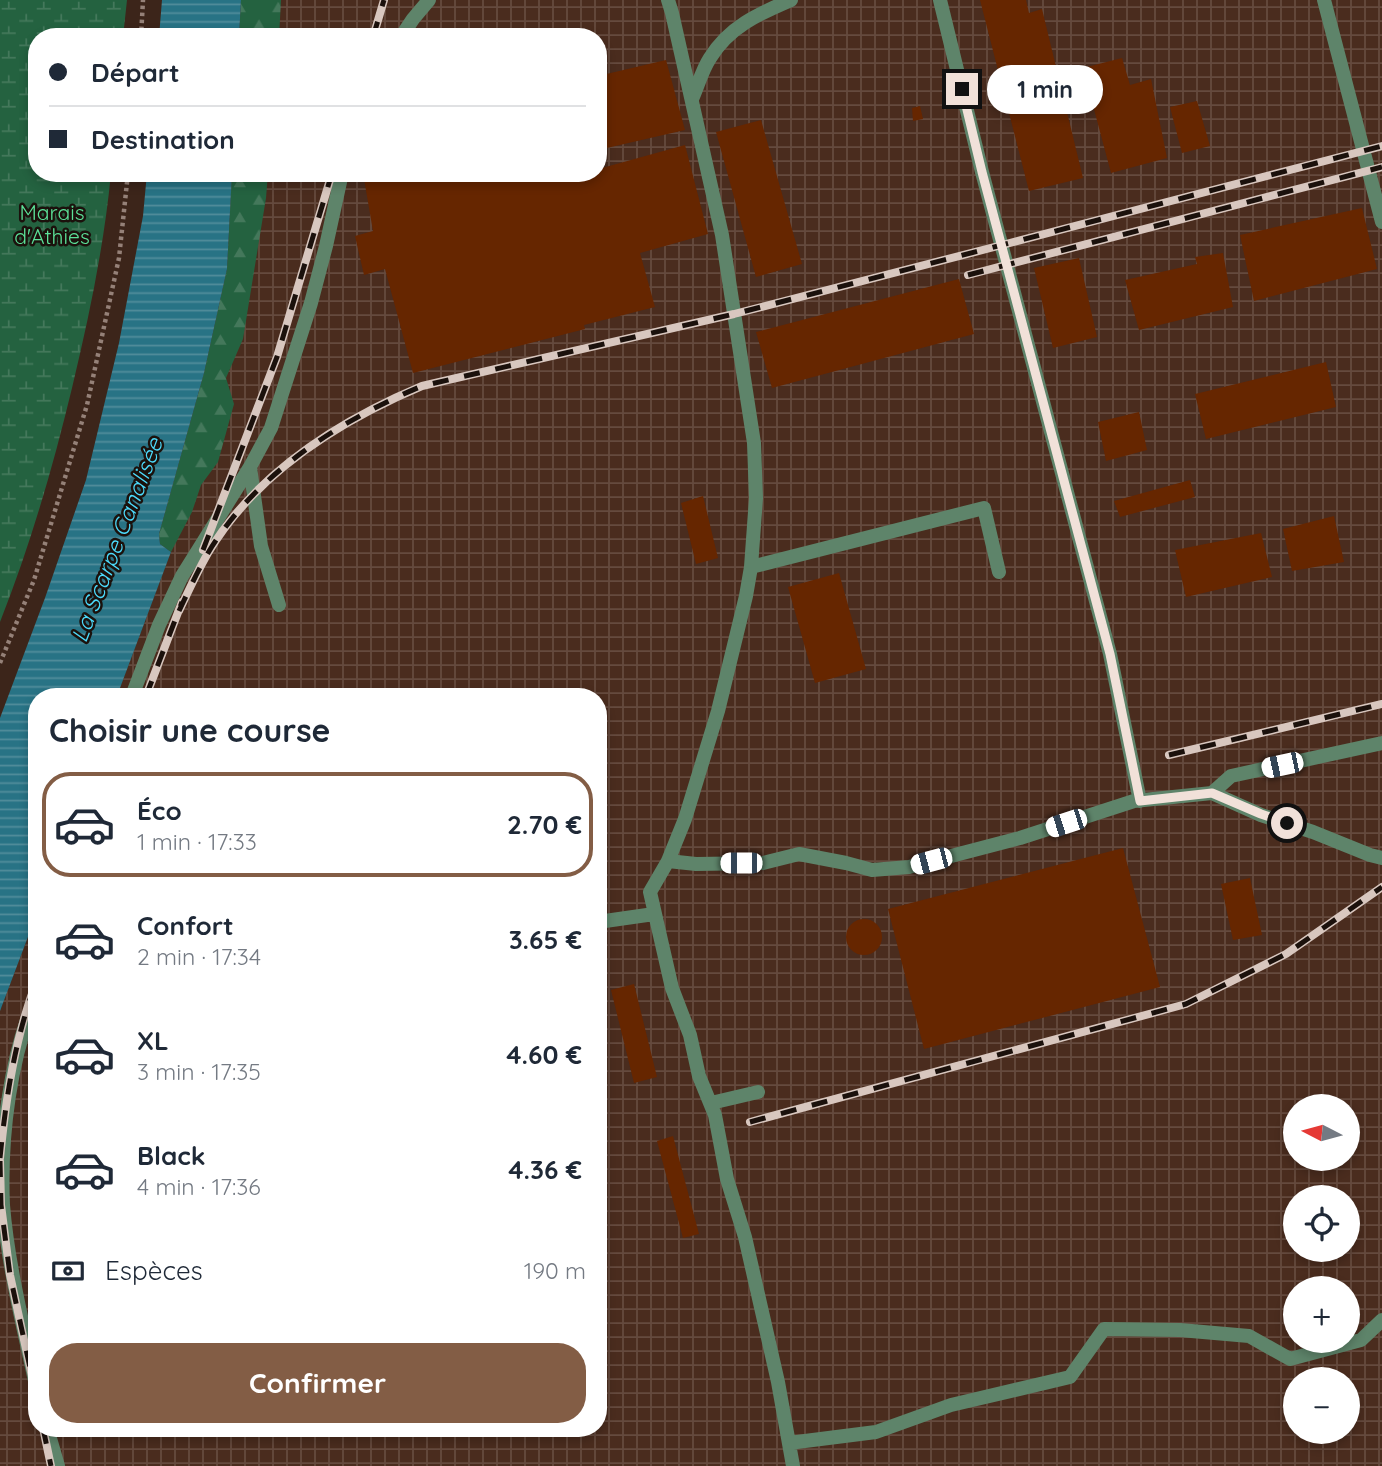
<!DOCTYPE html>
<html lang="fr">
<meta charset="utf-8">
<style>
:root{--surface:#fff;--page:#f2f2f3;--text:#1f2937;--muted:#747a83;--line:#e0e1e3;--accent:#835d45}
body{margin:0;font-family:Quicksand,sans-serif;background:var(--page);color:var(--text);height:100vh;display:flex;flex-direction:column;font-size:26px;white-space:nowrap}
*{box-sizing:border-box;margin:0}
p{font-size:23px;color:var(--muted)}
.icon{flex:none;width:38px;height:38px;fill:none;stroke:currentColor;stroke-width:2;stroke-linecap:round;stroke-linejoin:round}
.map{position:relative;flex:1;overflow:hidden}
.panel{position:absolute;left:28px;top:688px;width:579px;height:749px;display:flex;flex-direction:column;background:var(--surface);border-radius:28px;box-shadow:0 4px 10px #0003}
.panel>*{flex:none}
.guide{position:absolute;left:28px;top:28px;width:579px;height:154px;border-radius:28px;box-shadow:0 4px 10px #0003;display:grid;align-content:center;height:154px;padding:0 21px;background:var(--surface)}
.needle{width:46px;rotate:276deg}
.tools{position:absolute;left:1283px;top:1094px;display:grid;gap:14px}
.tools a{display:grid;place-items:center;width:77px;height:77px;border-radius:50%;background:var(--surface);box-shadow:0 4px 10px #0003;font-size:35px}
.end{position:absolute;width:32px;height:32px;margin:-16px;border:9px solid #f1e1d9;background:#111;box-shadow:0 0 0 4px #111}
.from{border-radius:50%}
.bubble{position:absolute;height:49px;border-radius:24px;background:var(--surface);box-shadow:0 4px 10px #0003;font-size:23px;font-weight:700;line-height:49px;text-align:center}
.car{position:absolute;width:21px;height:42px;margin:-21px -10px;border-radius:9px;box-shadow:0 0 5px 2px #0007;background:linear-gradient(#fff 24%,#345 0 40%,#fff 0 76%,#345 0 86%,#fff 0)}
.guide b{display:flex;align-items:center;gap:24px;height:66px;font-size:26px}
.guide b+b{border-top:2px solid var(--line)}
.guide i{width:18px;height:18px;background:var(--text)}
ul{padding:0;list-style:none}
li{display:flex;align-items:center;gap:21px;height:105px;margin:0 14px 10px;padding:0 7px;border:4px solid transparent;border-radius:28px}
li div{flex:1}
li b{display:block;font-size:26px}
li em{font-style:normal;font-weight:700}
li.current{border-color:var(--accent)}
li>.icon{width:63px;height:63px;stroke-width:1.5}
h2{padding:0 21px;font-size:32px;line-height:84px}
.pay{display:flex;align-items:center;gap:18px;height:77px;padding:0 21px;font-size:26px}
.pay p{margin-inline-start:auto}
.button{display:flex;gap:14px;margin-top:auto;padding:14px 21px}
.button a{flex:1;height:80px;border-radius:28px;background:var(--accent);color:#fff;font-size:28px;font-weight:700;line-height:80px;text-align:center}
.map>svg:first-child{display:block}
</style>
<div class="map">
<svg width="1382" height="1466" viewBox="0 0 1382 1466">
<defs>
<pattern id="industrial-grid" width="8" height="8" patternUnits="userSpaceOnUse" patternTransform="scale(1.75)"><rect width="8" height="8" fill="#4a2c1e"/><path d="M0 4h8M4 0v8" fill="none" stroke="#654a3e"/></pattern>
<pattern id="forest-firs" width="22" height="20" patternUnits="userSpaceOnUse" patternTransform="scale(1.75)"><rect width="22" height="20" fill="#246240"/><path d="M5 1l3.5 6h-7zM16 11l3.5 6h-7z" fill="#44785b"/></pattern>
<pattern id="wetland-marsh" width="20" height="14" patternUnits="userSpaceOnUse" patternTransform="scale(1.75)"><rect width="20" height="14" fill="#246240"/><path d="M1 5h8M5 5V1M11 12h8M15 12V8" fill="none" stroke="#44785b"/></pattern>
<pattern id="water-rules" width="6" height="5" patternUnits="userSpaceOnUse" patternTransform="scale(1.75)"><rect width="6" height="5" fill="#287385"/><path d="M0 2.5h6" fill="none" stroke="#528d9b"/></pattern>
</defs>
<rect width="100%" height="100%" fill="#3c251a"/>
<!-- industrial -->
<path fill="url(#industrial-grid)" fill-rule="evenodd" d="M241,0H1382V1466H0V1011L37,913V1428H598V696H117L171,552L159,534L204,373L227,269L232,173H598V37H239ZM1295,1106H1348V1158H1295ZM1295,1197H1348V1250H1295ZM1295,1288H1348V1340H1295ZM1295,1379H1348V1432H1295Z"/>
<!-- forest -->
<path fill="url(#forest-firs)" d="M241,0H281L279,37H239Z
M232,173H268L266,198L243,339L226,378L234,404L218,462L201,485L192,512L171,552L160,544L159,534L204,373L227,269Z"/>
<!-- wetland -->
<path fill="url(#wetland-marsh)" d="M0,0H127L123,37H37V173H111C104,246 89,317 72,388C53,467 30,546 0,622Z"/>
<!-- water -->
<path fill="url(#water-rules)" d="M162,0H241L239,37H159Z
M147,173H232L227,269L204,373L159,534L160,544L171,552L117,696H37V913L0,1011V718L45,598L86,480L119,343L143,216Z"/>
<!-- building -->
<path fill="#662600" d="M980,0H1026L1029,13L1042,9L1083,178L1029,191Z
M1122,58L1130,85L1151,79L1167,158L1111,173L1083,68Z
M666,60L685,130L598,150V76Z
M1197,101L1210,146L1182,153L1170,107Z
M920,106L923,119L913,121L912,108Z
M761,120L802,264L756,277L716,132Z
M685,145L708,234L640,253L655,307L584,325L585,329L413,373L385,269L364,275L355,236L373,231L363,173H598V157L602,168Z
M1362,208L1377,269L1254,301L1240,235Z
M1223,253L1233,307L1139,330L1125,280L1197,264L1195,257Z
M1079,258L1097,337L1053,348L1034,268Z
M959,279L974,334L772,388L756,332Z
M1326,362L1336,407L1206,439L1195,394Z
M1139,412L1147,450L1106,461L1098,422Z
M1190,480L1195,497L1120,517L1114,501Z
M703,496L718,558L696,564L681,503Z
M1334,516L1344,562L1292,571L1283,529Z
M1261,533L1272,577L1186,597L1175,550Z
M839,573L866,669L815,683L788,587Z
M1123,848L1160,987L924,1049L888,909Z
M1250,878L1262,935L1233,940L1221,884Z
M846 937a18 18 0 1 1 36 0a18 18 0 1 1-36 0Z
M634,984L657,1077L634,1083L611,990Z
M673,1136L699,1234L683,1238L657,1141Z"/>
<g fill="none" stroke-linecap="round" stroke-linejoin="round">
<!-- path -->
<path stroke="#958178" stroke-width="4.5" stroke-dasharray="3.5 3.5" stroke-linecap="butt" d="M141,37L143,0
M0,663L34,580L87,405L119,258L128,173"/>
<!-- service -->
<path stroke="#5e846a" stroke-width="14" d="M668,0L672,13L722,235L754,443L756,498L751,567L746,596L718,711L685,819L668,861L650,892L672,988L690,1035L699,1076L715,1115L727,1179L745,1237L778,1382L793,1466
M940,0L982,172L1110,654L1140,801
M1324,0L1382,222
M401,37L413,19L429,0
M692,99C698,86 702,70 710,58C729,27 758,14 791,0
M250,467L261,546L279,605
M751,567L984,508L999,572
M132,696L159,625L182,576L250,467L271,428L311,303L326,246L342,173
M1212,793L1231,776L1382,743
M668,861L696,864L763,863L799,854L846,863L872,870L909,867L1020,838L1134,801L1212,793L1261,815L1313,832L1370,855L1382,858
M598,922L654,914
M37,994C10,1056 0,1137 3,1205C8,1266 24,1329 37,1390
M711,1103L758,1092
M47,1428L58,1466
M789,1443L876,1432L951,1405L1070,1377L1104,1329L1180,1330L1249,1336L1290,1359L1361,1340L1382,1320"/>
<!-- rail casing -->
<g stroke="#d8c7bf" stroke-width="8">
<path id="rail" d="M373,37L384,0
M968,275L1382,167
M203,550L277,357L332,173
M179,611C188,592 197,572 208,553C255,474 339,421 422,386L734,314L1002,245L1382,146
M146,696L182,602
M1169,755L1382,704
M750,1122L1186,1004L1286,954L1382,887
M0,1158C6,1097 15,1037 37,980
M0,1161L1,1205L10,1275L37,1400
M43,1428L51,1466"/>
</g>
<!-- rail -->
<use href="#rail" stroke="#1b110c" stroke-width="5" stroke-dasharray="16" stroke-linecap="butt"/>
</g>
<g fill="none" stroke-linecap="round" stroke-linejoin="round">
<!-- route -->
<path stroke="#f1e1d9" stroke-width="9" d="M962,89L982,172L1110,654L1140,801L1212,793L1261,814L1287,823"/>
</g>
<g text-anchor="middle" stroke-width="5" stroke-linejoin="round" paint-order="stroke">
<!-- park labels -->
<g font-size="21" fill="#5ce399" stroke="#1b110c">
<text x="52" y="220">Marais<tspan x="52" dy="24">d'Athies</tspan></text>
</g>
<!-- water labels -->
<g font-size="23" font-style="italic" fill="#4cdafb" stroke="#1b110c">
<text transform="translate(117 540) rotate(-69)" y="8">La Scarpe Canalisée</text>
</g>
</g>
</svg>
<div class="tools">
<a><svg class="needle" viewBox="-14 -14 28 28"><path d="M0-13l5 13h-10z" fill="#e53935"/><path d="M0 13l5-13h-10z" fill="#747a83"/></svg></a>
<a><svg class="icon" aria-label="locate" viewBox="0 0 24 24"><circle cx="12" cy="12" r="6"/><path d="M12 2v4M12 18v4M2 12h4M18 12h4"/></svg></a>
<a>+</a>
<a>−</a>
</div>
<i class="end from" style="left:1287px;top:823px"></i>
<i class="end" style="left:962px;top:89px"></i>
<div class="bubble" style="left:987px;top:65px;width:116px">1 min</div>
<i class="car" style="left:1282px;top:765px;rotate:258deg"></i>
<i class="car" style="left:1066px;top:823px;rotate:252deg"></i>
<i class="car" style="left:931px;top:861px;rotate:255deg"></i>
<i class="car" style="left:741px;top:863px;rotate:270deg"></i>
<div class="guide">
<b><i class="from"></i>Départ</b>
<b><i></i>Destination</b>
</div>
<section class="panel">
<h2>Choisir une course</h2>
<ul>
<li class="current"><svg class="icon" aria-label="car" viewBox="0 0 24 24"><path d="M5 17H2v-5l4-1 3-4h7l3 4 3 1v5h-3M9 17h6M6 11h13"/><circle cx="7" cy="17" r="2"/><circle cx="17" cy="17" r="2"/></svg><div><b>Éco</b><p>1 min · 17:33</p></div><em>2.70 €</em></li>
<li><svg class="icon" aria-label="car" viewBox="0 0 24 24"><path d="M5 17H2v-5l4-1 3-4h7l3 4 3 1v5h-3M9 17h6M6 11h13"/><circle cx="7" cy="17" r="2"/><circle cx="17" cy="17" r="2"/></svg><div><b>Confort</b><p>2 min · 17:34</p></div><em>3.65 €</em></li>
<li><svg class="icon" aria-label="car" viewBox="0 0 24 24"><path d="M5 17H2v-5l4-1 3-4h7l3 4 3 1v5h-3M9 17h6M6 11h13"/><circle cx="7" cy="17" r="2"/><circle cx="17" cy="17" r="2"/></svg><div><b>XL</b><p>3 min · 17:35</p></div><em>4.60 €</em></li>
<li><svg class="icon" aria-label="car" viewBox="0 0 24 24"><path d="M5 17H2v-5l4-1 3-4h7l3 4 3 1v5h-3M9 17h6M6 11h13"/><circle cx="7" cy="17" r="2"/><circle cx="17" cy="17" r="2"/></svg><div><b>Black</b><p>4 min · 17:36</p></div><em>4.36 €</em></li>
</ul>
<div class="pay"><svg class="icon" aria-label="cash" viewBox="0 0 24 24"><path d="M3 7h18v10H3z"/><circle cx="12" cy="12" r="2"/></svg>Espèces<p>190 m</p></div>
<div class="button"><a>Confirmer</a></div>
</section>
</div>
